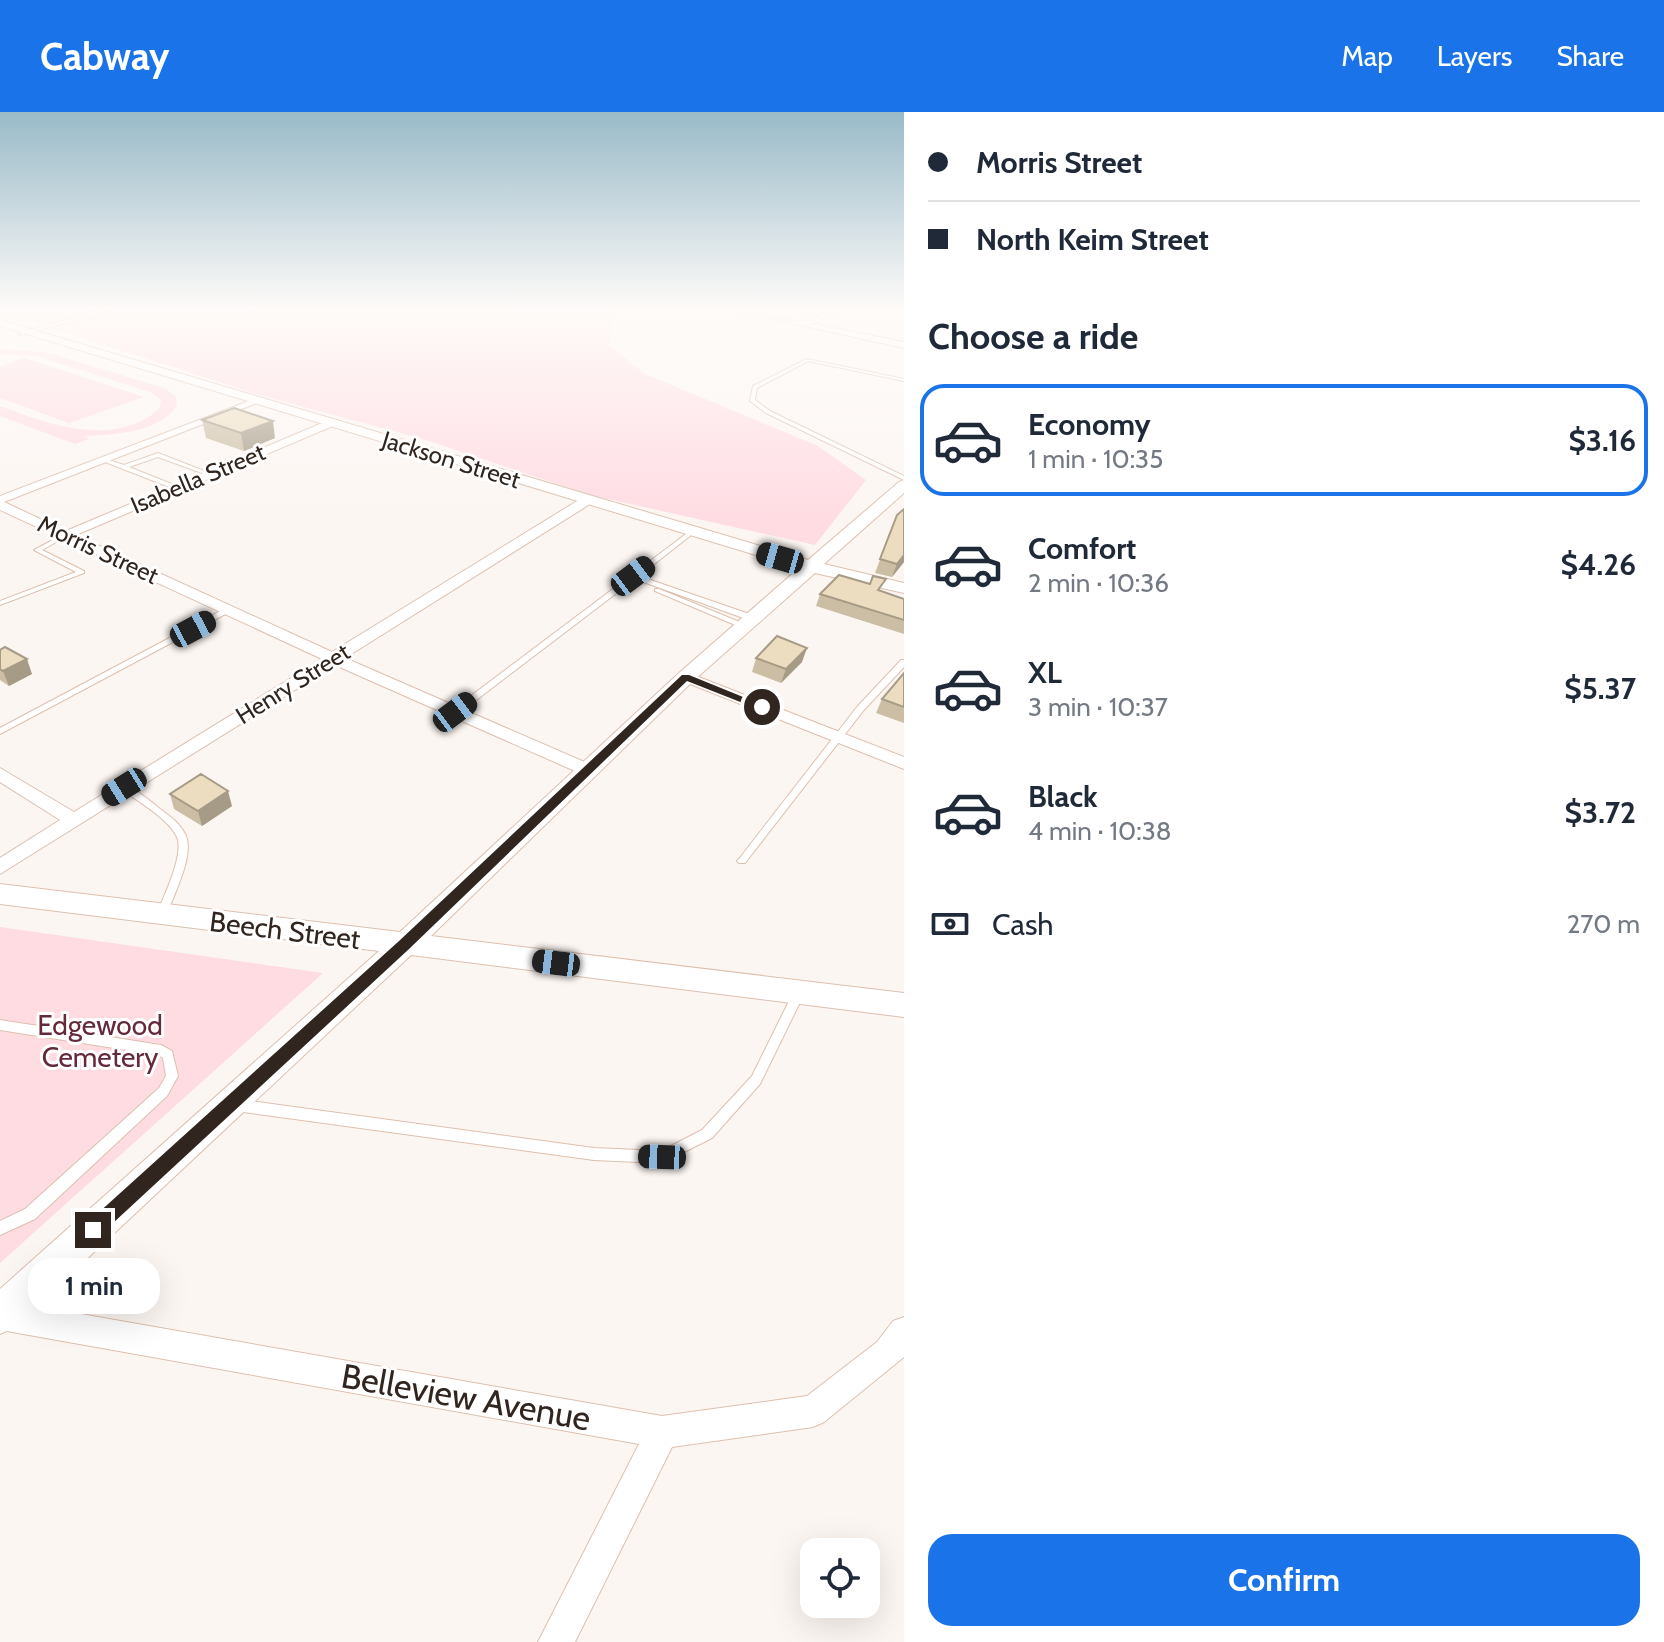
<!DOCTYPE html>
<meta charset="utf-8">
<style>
:root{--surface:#fff;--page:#f6f6f7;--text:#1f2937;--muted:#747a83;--line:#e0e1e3;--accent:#1a73e8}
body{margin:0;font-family:Cabin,sans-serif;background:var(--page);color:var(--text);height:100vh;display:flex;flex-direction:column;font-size:30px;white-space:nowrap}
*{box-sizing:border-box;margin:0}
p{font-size:26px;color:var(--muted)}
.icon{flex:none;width:44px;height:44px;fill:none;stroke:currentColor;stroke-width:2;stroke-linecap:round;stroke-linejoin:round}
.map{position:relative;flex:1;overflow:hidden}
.side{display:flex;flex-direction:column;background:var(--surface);width:760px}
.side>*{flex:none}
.banner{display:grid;align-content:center;height:176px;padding:0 24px;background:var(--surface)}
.tools{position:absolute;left:800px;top:1426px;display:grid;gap:16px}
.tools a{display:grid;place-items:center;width:80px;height:80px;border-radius:16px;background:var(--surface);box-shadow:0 8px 32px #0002;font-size:40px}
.end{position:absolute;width:36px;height:36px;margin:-18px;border:10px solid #31261f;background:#fff;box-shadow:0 0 0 4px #fff}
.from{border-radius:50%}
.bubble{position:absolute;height:56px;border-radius:24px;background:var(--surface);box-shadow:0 8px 32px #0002;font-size:26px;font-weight:800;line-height:56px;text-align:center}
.car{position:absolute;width:24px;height:48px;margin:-24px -12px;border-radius:10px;box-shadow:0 0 6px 2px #0007;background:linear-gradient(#222 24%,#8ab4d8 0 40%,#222 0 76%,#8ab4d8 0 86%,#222 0)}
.banner b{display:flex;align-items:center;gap:28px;height:76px;font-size:30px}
.banner b+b{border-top:2px solid var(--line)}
.banner i{width:20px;height:20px;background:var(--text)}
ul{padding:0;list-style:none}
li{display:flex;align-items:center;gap:24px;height:112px;margin:0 16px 12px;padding:0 8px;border:4px solid transparent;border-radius:24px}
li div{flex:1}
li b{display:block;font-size:30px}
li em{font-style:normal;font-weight:800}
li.selected{border-color:var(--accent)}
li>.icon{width:72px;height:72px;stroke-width:1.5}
h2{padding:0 24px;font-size:36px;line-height:96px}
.pay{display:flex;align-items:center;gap:20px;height:88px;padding:0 24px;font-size:30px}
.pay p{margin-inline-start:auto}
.action{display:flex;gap:16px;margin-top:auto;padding:16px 24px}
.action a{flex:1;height:92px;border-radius:24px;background:var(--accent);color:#fff;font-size:32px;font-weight:800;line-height:92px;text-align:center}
header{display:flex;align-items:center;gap:48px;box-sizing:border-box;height:112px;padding:0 40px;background:var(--accent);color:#fff}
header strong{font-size:38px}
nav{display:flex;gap:44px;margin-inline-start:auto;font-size:28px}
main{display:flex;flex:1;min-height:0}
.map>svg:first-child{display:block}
</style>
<header>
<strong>Cabway</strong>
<nav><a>Map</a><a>Layers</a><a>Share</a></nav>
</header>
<main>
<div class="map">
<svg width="904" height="1530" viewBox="0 0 904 1530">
<rect width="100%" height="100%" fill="#fcf6f2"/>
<!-- green -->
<path fill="#ffdbe2" d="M2,196H603L614,211L608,232L645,262L818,334L866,368L815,433L590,383L423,327L256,282L39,212Z
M0,237L50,241L164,276L176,284L177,293C162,320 112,323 85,324L89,327L75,332L0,304V294C48,312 114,337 159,297L161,288L150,280L36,244L0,242Z
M25,246L144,285L69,311L0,286V254Z
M0,815L323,861L0,1151Z"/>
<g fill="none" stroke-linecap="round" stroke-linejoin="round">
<!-- service casing -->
<g stroke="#ddc0ae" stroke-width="2">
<path id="service" d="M112,196H118L21,223L18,222Z
M807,247L904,267V269L808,249L757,276L755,288L770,299L904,364V368L766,301L750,289L753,274Z
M158,341L212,362L207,363L158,345L129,355L179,375L180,376L177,378L100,348L103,346L124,353Z
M690,419L695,420L639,464L755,504V508H749L635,467L458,602H452V598Z
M64,422L69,423L42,438L84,459V461L0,493V489L76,460L34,438Z
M655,477H659L747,513L740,515L655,479Z
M226,496L233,498L0,622V616Z
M901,548H904V555L863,599L745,751H739L737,749L739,747L857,595Z
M124,672C137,678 149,688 160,697C170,704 181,712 186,724C194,744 174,782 167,802L166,805H158L157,802C164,783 182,748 178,728C173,709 136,688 121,677L119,675Z
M799,875L803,877L805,880L760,972L712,1026L662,1051L594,1048L236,999L232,997L230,993L232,989L236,987L594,1036L661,1039L702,1018L752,964L795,877Z
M0,908L161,933L172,939L178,964L167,984L35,1107L0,1123V1109L25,1097L159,976L166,964L163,946L158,943L0,918Z"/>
</g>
<!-- minor casing -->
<g stroke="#ddc0ae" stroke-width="2">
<path id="minor" d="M723,196C746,195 789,213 806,209C819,206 827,196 842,196L813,212L904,230V236Z
M254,287L262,289L4,390L66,419L327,309H335V313L76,423L332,540L582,386H590V392L345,546L596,655L599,659L590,665L584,663L335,553L0,762V746L60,708L0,670V656L74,700L322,547L0,398V384Z
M686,560L904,645V657L680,568L678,565Z
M1,1188L662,1304L807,1284L877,1230L893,1209L904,1205V1245L824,1310L813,1315L672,1335L575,1530H538L639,1332L1,1218Z"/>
</g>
<!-- tertiary casing -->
<g stroke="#ddc0ae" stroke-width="2">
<path id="tertiary" d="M0,208L808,448L899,370L904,368V381L824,452L904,471V481L815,461L693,569L431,824L904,881V905L411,843L13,1216L0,1222V1177L379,839L0,792V772L400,820L679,561L799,456L0,214Z"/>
</g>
<!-- service -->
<use href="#service" fill="#fff" fill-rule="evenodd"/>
<!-- minor -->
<use href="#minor" fill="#fff" fill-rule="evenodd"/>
<!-- tertiary -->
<use href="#tertiary" fill="#fff" fill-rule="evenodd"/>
</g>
<!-- wall -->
<path fill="#ccbea5" d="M202,308L275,326L244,339L206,326Z
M904,397V450L892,465L875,461L897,403Z
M820,482L904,487V522L816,494Z
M0,538L32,562L9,574L0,568Z
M756,546L802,550L781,571L752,560Z
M904,561V611L876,601L882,587Z
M170,682L232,694L202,714L174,697Z"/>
<!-- shaded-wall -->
<path fill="#a69b86" d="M273,309L275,326L244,339L241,321Z
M904,443V450L892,465L897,452Z
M807,536L802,550L781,571L786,557Z
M27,547L32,562L9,574L3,559Z
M228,679L232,694L202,714L198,699Z"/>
<!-- building -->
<path fill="#edddc0" stroke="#a69b86" stroke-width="2" d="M234,296L273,309L241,321L202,308Z
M904,397V443L897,452L880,447L897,403Z
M839,463L870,472L873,464L886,467L878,478L904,487V508L820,482Z
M777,524L807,536L786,557L756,546Z
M5,535L27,547L3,559L0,557V538Z
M904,561V595L882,587Z
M201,662L228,679L198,699L170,682Z"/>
<!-- sky -->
<linearGradient id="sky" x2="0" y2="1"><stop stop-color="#99bac8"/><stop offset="0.48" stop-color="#fefbf9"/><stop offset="1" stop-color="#fefbf9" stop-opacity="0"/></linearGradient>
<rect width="904" height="410" fill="url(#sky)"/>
<!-- route -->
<path fill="#31261f" d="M682,563H689L768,595L758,597L687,569L409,837L99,1124L93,1127L86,1124L84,1118L86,1112L399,829Z"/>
<g text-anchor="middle" stroke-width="6" stroke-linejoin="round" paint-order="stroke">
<!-- far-street labels -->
<g font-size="24" fill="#31261f" stroke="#fff">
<text transform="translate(451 348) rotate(17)" y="8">Jackson Street</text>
<text transform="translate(198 367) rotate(-23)" y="8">Isabella Street</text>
<text transform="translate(98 438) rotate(25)" y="8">Morris Street</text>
<text transform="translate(293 572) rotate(-32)" y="8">Henry Street</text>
</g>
<!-- street labels -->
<g font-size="28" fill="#31261f" stroke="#fff">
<text transform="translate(285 818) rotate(7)" y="10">Beech Street</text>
</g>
<!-- park labels -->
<g font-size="28" fill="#64293b" stroke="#fff">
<text x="100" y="923">Edgewood<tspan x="100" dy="32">Cemetery</tspan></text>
</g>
<!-- near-street labels -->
<g font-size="34" fill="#31261f" stroke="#fff">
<text transform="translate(466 1285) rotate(10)" y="12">Belleview Avenue</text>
</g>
</g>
</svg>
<div class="tools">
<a><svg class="icon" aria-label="locate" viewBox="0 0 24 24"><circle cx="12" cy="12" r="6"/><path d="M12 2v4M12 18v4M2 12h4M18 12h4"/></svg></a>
</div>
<i class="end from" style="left:762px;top:595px"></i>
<i class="end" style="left:93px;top:1118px"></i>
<div class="bubble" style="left:28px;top:1146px;width:132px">1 min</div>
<i class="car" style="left:780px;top:446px;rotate:286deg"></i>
<i class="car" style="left:633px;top:464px;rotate:53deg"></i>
<i class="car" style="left:193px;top:517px;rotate:62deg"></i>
<i class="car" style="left:455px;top:600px;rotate:53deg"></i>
<i class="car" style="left:124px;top:675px;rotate:238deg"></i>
<i class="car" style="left:556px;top:851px;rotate:277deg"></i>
<i class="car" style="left:662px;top:1045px;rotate:272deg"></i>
</div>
<section class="side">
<div class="banner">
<b><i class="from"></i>Morris Street</b>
<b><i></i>North Keim Street</b>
</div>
<h2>Choose a ride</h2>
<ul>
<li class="selected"><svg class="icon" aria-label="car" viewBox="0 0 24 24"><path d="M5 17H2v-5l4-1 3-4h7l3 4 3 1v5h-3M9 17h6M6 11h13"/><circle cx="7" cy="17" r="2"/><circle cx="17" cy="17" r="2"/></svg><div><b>Economy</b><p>1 min · 10:35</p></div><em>$3.16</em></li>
<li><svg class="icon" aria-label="car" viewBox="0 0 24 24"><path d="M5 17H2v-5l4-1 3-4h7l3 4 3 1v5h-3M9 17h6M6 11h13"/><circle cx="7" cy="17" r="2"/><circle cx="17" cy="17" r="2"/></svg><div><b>Comfort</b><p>2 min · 10:36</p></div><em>$4.26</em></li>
<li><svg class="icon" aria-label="car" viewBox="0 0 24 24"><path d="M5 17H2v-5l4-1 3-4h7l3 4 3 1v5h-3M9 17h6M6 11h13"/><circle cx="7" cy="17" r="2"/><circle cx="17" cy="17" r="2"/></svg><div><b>XL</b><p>3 min · 10:37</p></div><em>$5.37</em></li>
<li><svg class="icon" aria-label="car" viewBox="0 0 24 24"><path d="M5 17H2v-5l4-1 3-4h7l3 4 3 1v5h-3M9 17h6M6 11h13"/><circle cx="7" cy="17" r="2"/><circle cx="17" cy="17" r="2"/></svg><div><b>Black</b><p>4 min · 10:38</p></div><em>$3.72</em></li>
</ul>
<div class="pay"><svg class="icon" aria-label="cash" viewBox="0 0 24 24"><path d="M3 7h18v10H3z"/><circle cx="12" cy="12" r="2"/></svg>Cash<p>270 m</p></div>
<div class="action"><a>Confirm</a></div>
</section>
</main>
